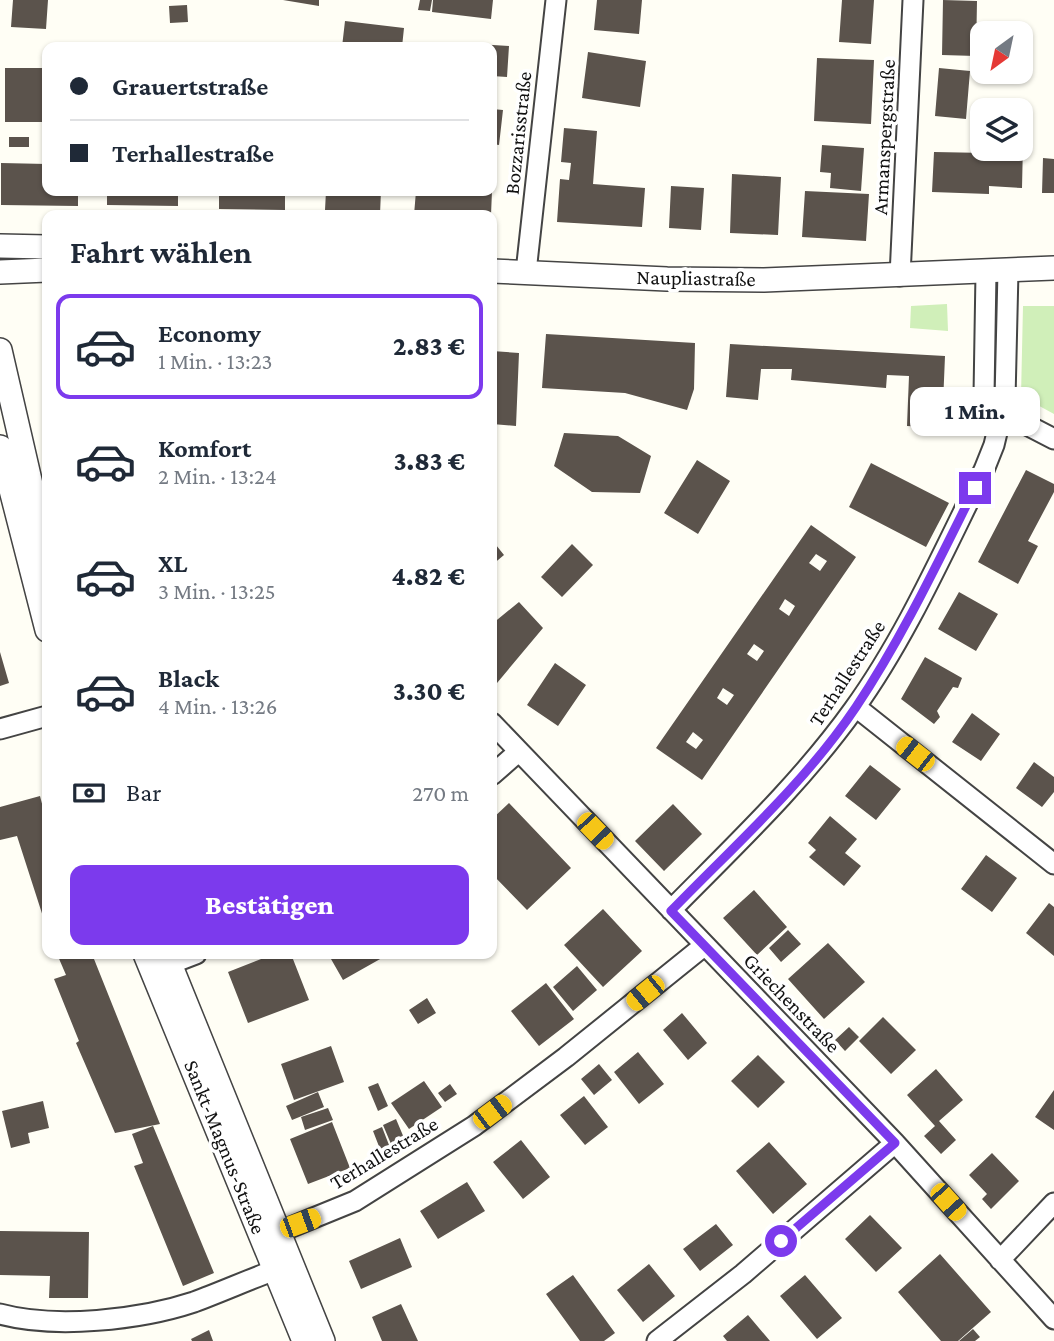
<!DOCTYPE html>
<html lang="de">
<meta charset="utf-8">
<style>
:root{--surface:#fff;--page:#f2f2f3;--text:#1f2937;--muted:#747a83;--line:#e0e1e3;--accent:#7c3aed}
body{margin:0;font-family:"Crimson Pro",serif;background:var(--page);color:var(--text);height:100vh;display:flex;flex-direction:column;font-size:26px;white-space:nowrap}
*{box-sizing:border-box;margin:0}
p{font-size:23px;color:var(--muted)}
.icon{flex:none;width:38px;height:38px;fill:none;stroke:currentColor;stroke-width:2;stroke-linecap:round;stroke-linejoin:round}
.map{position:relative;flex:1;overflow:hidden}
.panel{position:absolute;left:42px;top:210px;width:455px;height:749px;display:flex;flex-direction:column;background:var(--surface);border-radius:14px;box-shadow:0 2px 5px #0004}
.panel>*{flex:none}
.top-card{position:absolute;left:42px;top:42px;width:455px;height:154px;border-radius:14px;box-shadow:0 2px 5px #0004;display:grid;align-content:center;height:154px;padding:0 28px;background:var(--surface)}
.needle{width:46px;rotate:213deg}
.tools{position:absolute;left:970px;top:21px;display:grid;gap:14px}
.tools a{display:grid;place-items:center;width:63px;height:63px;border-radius:14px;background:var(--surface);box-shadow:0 2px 5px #0004;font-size:35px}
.end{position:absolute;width:32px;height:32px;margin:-16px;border:9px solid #7c3aed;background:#fff;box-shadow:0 0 0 4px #fff}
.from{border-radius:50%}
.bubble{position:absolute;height:49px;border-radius:14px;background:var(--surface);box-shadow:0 2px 5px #0004;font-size:23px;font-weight:800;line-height:49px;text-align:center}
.car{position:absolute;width:21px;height:42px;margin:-21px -10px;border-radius:9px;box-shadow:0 0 5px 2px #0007;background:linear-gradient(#f5c518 24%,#345 0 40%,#f5c518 0 76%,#345 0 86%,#f5c518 0)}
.top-card b{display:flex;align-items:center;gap:24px;height:66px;font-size:26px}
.top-card b+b{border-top:2px solid var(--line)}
.top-card i{width:18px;height:18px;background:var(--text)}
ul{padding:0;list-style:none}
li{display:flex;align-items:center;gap:21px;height:105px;margin:0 14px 10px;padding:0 14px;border:4px solid transparent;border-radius:14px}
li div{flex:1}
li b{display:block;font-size:26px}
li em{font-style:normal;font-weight:800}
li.current{border-color:var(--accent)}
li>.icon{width:63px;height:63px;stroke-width:1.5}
h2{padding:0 28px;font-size:32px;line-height:84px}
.pay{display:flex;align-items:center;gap:18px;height:77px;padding:0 28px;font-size:26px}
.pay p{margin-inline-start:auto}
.cta{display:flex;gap:14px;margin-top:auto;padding:14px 28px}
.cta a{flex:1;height:80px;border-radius:14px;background:var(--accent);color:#fff;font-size:28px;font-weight:800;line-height:80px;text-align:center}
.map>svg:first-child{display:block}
</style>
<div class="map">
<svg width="1054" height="1341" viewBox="0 0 1054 1341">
<rect width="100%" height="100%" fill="#fffef5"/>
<!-- green -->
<path fill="#d0efb9" d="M947,304L948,331L910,328L911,306Z
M1023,306H1054V414L1021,396Z"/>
<!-- building -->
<path fill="#5b534c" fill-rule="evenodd" d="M13,0H48L46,29L11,27Z
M283,0H319V6Z
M420,0H432L430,11L418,10Z
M433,0H493L491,19L432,12Z
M597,0H642L639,34L594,30Z
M842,0H874L871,44L839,42Z
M943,0L977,1L976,56L942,55Z
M187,5L188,22L170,23L169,6Z
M345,21L404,28L402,47H342Z
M477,44L509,46L507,77L492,76V47H477Z
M588,52L646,61L640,107L582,98Z
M817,58L874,60L871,124L814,121Z
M5,68H46V122H5Z
M939,68L970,71L966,119L935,116Z
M492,109L503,110L499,145L492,144Z
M564,128L597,131L593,184L645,188L642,227L557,222L560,179L569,180L571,163L561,162Z
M9,137H29V147H9Z
M1020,143H1023L1022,188L989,186V194L932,192L934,152L987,153V149H1020Z
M822,145L864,148L861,191L830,188L831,173L820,172Z
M1043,158L1054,159V193H1042Z
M1,163L47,164V191H78V206L1,205Z
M732,174L781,177L778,235L730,233Z
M671,186L704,188L701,230L669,228Z
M107,191H178V206L107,205Z
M219,191H285V210L219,209Z
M326,191H381L380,214L325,210Z
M416,191H492L491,215H414Z
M805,191L869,194L866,241L802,237Z
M546,334L695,343L694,389L687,410L625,393L542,388Z
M730,344L945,356L942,428L907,426L909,376L887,375L886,388L791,380L792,369H761L758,400L726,397Z
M492,351L519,353L516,426L492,424Z
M564,433L618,436L651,456L640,493L592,492L554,466Z
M697,460L730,481L698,534L664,513Z
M871,463L949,503L926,547L849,507Z
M1026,470L1054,484V492L1028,541L1038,546L1018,584L978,562Z
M811,525L856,557L702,780L656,748ZM816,554L827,561L820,571L809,563ZM785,599L795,606L789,616L779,609ZM754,644L764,651L757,661L747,654ZM723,688L734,695L727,705L717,698ZM693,732L703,740L696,749L686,742Z
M492,540L504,555L492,565Z
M572,544L593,565L562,597L541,577Z
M959,592L998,614L976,651L938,629Z
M519,602L543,628L492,689V624Z
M0,652L9,683L0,686Z
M925,657L962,678L958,688L953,687L937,711L940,717L934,724L901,699Z
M555,663L586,685L558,726L527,705Z
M972,713L1000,734L981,761L952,742Z
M1034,762L1054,777V792L1042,807L1016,788Z
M870,765L901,789L876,820L845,796Z
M40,796L47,823V929L17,836L0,840V807Z
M509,803L571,868L527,910L492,874V819Z
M673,804L702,834L664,871L635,841Z
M830,816L857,839L845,853L861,866L844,886L809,857L816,850L808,843Z
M986,855L1017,878L992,912L961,889Z
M754,890L787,927L757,955L723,918Z
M1049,903L1054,907V956L1026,933Z
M603,909L642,951L603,987L564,945Z
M788,930L801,944L781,962L769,948Z
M828,943L865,982L824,1019L788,979Z
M57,954H92L160,1124L115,1133L76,1043L79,1041L54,979L66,975Z
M274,954H291L309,1000L248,1023L228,972Z
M340,954H389L343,980L331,959Z
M577,966L597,990L573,1011L553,987Z
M546,983L574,1019L539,1046L511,1011Z
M427,998L436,1013L418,1024L409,1010Z
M682,1013L707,1043L688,1060L663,1030Z
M883,1017L916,1050L891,1074L859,1041Z
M849,1027L859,1037L845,1051L835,1040Z
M331,1046L344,1082L294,1100L281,1064Z
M638,1052L664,1084L639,1104L614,1072Z
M758,1055L785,1082L758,1108L731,1081Z
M599,1064L612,1080L594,1095L581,1079Z
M936,1069L963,1100L939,1121L956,1140L941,1154L924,1136L935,1126L907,1095Z
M424,1081L442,1107L409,1129L391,1103Z
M378,1083L388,1106L378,1111L368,1087Z
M450,1084L457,1094L445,1102L438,1093Z
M1054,1090V1130L1035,1117Z
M318,1092L324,1107L292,1120L286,1106Z
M584,1096L608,1127L585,1145L560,1115Z
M43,1101L49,1128L28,1133L30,1143L11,1148L2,1111Z
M328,1108L333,1120L305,1130L301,1117Z
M396,1119L404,1138L391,1144L383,1125Z
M332,1122L350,1168L308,1184L290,1139Z
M153,1126L214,1273L183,1286L134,1166L143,1163L132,1134Z
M382,1127L389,1145L380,1149L373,1131Z
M521,1140L550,1177L523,1199L493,1162Z
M769,1142L807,1184L773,1214L736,1171Z
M992,1153L1019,1181L991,1209L982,1199L987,1194L969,1175Z
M467,1182L485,1211L438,1239L420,1211Z
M870,1215L902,1248L876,1272L845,1239Z
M716,1224L733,1245L700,1271L683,1249Z
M0,1231L89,1232L88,1298H49L50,1276L0,1275Z
M400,1238L412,1267L361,1289L349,1261Z
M940,1254L991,1312L958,1341H941L898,1292Z
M649,1264L675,1296L643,1322L617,1290Z
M573,1275L615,1333L604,1341H580L546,1294Z
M805,1275L842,1318L817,1339L780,1296Z
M401,1304L418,1341H382L372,1317Z
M748,1315L770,1341H727L723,1336Z
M973,1329L980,1337L975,1341H959Z
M209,1330L213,1341H192L191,1339Z"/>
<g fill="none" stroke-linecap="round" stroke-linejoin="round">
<!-- minor casing -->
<g stroke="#444" stroke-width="23">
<path id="minor" d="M526,272L556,0
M986,273L984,395L1001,420L1025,424L1054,439
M900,276L913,0
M856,707L1054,864
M492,723L895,1143L1054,1319
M0,729L47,716
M492,775L518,752
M671,910C734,846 801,783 854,709C906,637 944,550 984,470L994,445L1005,399L1008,271
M170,964L196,954
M279,1232L355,1201L474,1126L566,1057L705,945
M1000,1260L1054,1203
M0,1314C55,1329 140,1320 194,1302C221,1292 248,1280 275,1270
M657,1341L743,1274L895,1143"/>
</g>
<!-- tertiary casing -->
<g stroke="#444" stroke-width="26">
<path id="tertiary" d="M0,246L47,247
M492,271L667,279L764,280L1054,268
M0,272L47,270
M0,350L47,554
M0,447L47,630
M145,954L304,1341
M166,954L323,1341"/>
</g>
<!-- minor -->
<use href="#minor" stroke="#fff" stroke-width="19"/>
<!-- tertiary -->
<use href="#tertiary" stroke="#fff" stroke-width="23"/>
</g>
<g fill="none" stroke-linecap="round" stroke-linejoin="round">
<!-- route -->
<path stroke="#7c3aed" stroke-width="9" d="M781,1241L895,1143L671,911C735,845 805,783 856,707C902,638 938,562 975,488"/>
</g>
<g text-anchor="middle" stroke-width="7" stroke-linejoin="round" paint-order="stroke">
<!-- street labels -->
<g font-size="21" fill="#111" stroke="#fff">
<text transform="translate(518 133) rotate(-84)" y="7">Bozzarisstraße</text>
<text transform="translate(884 137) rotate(-87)" y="7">Armanspergstraße</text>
<text transform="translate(696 278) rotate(1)" y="7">Naupliastraße</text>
<text transform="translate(847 673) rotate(-57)" y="7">Terhallestraße</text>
<text transform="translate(792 1003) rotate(46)" y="7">Griechenstraße</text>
<text transform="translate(225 1147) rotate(68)" y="7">Sankt-Magnus-Straße</text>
<text transform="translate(384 1153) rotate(-31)" y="7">Terhallestraße</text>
</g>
</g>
</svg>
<div class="tools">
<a><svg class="needle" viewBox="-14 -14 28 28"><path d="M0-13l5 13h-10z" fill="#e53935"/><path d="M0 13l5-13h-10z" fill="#747a83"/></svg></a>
<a><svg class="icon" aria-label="layers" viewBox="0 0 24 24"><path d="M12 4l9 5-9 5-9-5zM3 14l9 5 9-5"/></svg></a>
</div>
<i class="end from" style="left:781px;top:1241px"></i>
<i class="end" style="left:975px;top:488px"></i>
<div class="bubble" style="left:910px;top:387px;width:130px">1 Min.</div>
<i class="car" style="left:915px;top:754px;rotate:308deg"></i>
<i class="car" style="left:595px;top:831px;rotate:136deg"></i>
<i class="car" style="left:645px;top:993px;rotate:231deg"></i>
<i class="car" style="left:492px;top:1112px;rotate:53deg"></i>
<i class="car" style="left:948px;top:1202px;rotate:138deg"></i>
<i class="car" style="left:300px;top:1223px;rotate:70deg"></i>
<div class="top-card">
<b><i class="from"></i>Grauertstraße</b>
<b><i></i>Terhallestraße</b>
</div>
<section class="panel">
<h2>Fahrt wählen</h2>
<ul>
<li class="current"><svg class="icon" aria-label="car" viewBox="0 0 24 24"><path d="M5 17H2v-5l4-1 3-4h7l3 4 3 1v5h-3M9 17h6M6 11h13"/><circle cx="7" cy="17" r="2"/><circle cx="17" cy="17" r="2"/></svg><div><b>Economy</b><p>1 Min. · 13:23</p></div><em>2.83 €</em></li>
<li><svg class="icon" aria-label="car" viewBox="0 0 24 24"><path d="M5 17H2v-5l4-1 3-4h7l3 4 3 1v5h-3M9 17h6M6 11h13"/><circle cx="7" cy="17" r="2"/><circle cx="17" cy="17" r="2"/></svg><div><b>Komfort</b><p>2 Min. · 13:24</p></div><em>3.83 €</em></li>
<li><svg class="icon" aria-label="car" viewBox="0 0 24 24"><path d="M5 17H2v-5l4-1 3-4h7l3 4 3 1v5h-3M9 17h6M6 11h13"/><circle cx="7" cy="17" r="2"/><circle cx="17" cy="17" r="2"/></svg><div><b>XL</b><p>3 Min. · 13:25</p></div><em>4.82 €</em></li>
<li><svg class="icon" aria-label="car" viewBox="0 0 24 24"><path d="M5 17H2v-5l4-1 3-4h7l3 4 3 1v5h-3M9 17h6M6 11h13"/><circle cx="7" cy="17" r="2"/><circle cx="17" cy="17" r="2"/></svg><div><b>Black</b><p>4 Min. · 13:26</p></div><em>3.30 €</em></li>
</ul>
<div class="pay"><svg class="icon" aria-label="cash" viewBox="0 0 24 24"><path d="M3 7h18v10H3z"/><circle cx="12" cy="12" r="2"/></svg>Bar<p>270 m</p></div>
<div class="cta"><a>Bestätigen</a></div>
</section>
</div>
